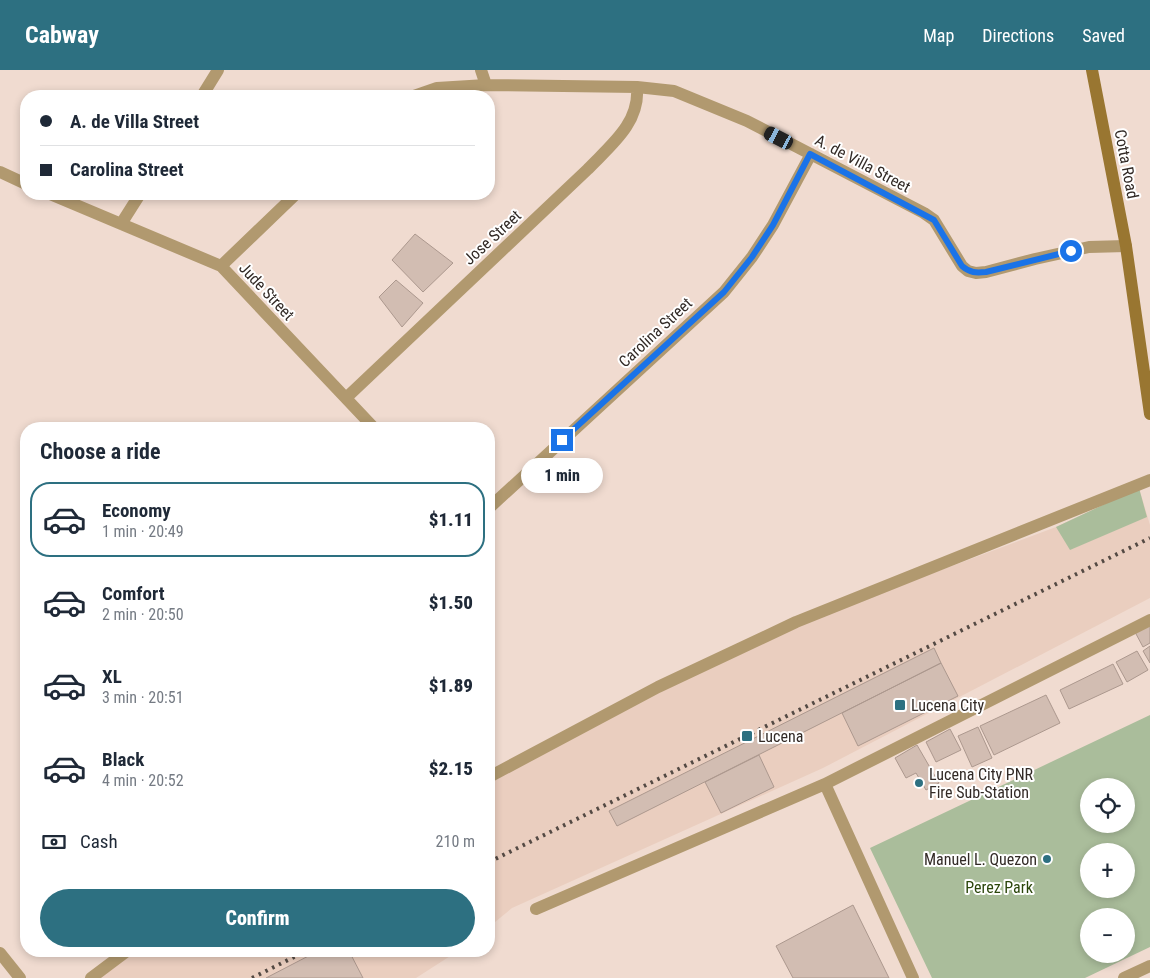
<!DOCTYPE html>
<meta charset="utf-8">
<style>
:root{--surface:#fff;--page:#f6f6f7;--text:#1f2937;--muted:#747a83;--line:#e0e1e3;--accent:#2d7081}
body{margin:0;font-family:"Roboto Condensed",sans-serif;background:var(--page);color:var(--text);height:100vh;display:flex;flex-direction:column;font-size:19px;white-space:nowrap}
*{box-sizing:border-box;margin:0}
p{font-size:16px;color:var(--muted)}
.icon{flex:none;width:28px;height:28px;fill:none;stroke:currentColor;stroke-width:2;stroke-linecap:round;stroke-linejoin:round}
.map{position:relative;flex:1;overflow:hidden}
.sheet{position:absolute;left:20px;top:352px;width:475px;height:535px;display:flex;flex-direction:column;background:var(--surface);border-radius:20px;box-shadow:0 2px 8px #0003}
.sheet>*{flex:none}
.top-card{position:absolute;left:20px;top:20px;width:475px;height:110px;border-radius:20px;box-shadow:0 2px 8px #0003;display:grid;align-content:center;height:110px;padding:0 20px;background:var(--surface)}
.fabs{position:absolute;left:1080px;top:708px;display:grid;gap:10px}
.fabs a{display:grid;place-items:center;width:55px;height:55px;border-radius:50%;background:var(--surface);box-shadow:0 2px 8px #0003;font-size:25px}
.end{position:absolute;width:22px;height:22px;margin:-11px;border:6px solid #1a73e8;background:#fff;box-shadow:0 0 0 2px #fff}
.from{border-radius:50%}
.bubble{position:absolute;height:35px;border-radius:18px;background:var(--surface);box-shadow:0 2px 8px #0003;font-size:16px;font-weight:800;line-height:35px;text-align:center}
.car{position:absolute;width:15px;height:30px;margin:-15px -8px;border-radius:6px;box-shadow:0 0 4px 1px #0007;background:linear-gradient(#222 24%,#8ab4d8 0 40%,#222 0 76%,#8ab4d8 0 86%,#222 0)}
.top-card b{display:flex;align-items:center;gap:18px;height:48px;font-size:19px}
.top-card b+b{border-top:1px solid var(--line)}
.top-card i{width:12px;height:12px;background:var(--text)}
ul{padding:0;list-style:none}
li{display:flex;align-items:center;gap:15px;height:75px;margin:0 10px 8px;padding:0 10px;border:2px solid transparent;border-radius:20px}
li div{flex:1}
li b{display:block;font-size:19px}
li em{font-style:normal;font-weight:800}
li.selected{border-color:var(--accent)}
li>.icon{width:45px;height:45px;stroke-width:1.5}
h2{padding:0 20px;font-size:22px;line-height:60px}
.pay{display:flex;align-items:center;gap:12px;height:55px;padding:0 20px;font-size:19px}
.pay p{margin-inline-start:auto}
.primary-button{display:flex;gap:10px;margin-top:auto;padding:10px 20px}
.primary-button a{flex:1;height:58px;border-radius:30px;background:var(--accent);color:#fff;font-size:20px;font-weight:800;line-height:58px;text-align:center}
header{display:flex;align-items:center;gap:30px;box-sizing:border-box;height:70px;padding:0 25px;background:var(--accent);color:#fff}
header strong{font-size:24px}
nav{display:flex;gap:28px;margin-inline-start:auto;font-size:18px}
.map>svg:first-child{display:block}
</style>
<header>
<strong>Cabway</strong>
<nav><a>Map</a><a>Directions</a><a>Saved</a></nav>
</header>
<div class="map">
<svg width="1150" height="908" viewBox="0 0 1150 908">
<rect width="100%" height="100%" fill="#f0dbd0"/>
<!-- built -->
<path fill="#eacebf" d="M1139,418L1150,455V528L823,698L512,838L489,857V709L686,602L816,547L1056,457Z
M126,881H458L416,908H99Z"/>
<!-- green -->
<path fill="#aabd9b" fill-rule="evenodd" d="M1139,418L1147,447L1070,480L1056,457Z
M1150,645V877L1085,908H932L870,778ZM1089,716H1126V754H1089ZM1089,781H1126V819H1089ZM1089,846H1126V884H1089Z"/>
<!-- building -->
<path fill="#d2bdb2" stroke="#ac988e" d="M415,164L453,193L423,222L392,190Z
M396,210L423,233L402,257L379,227Z
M1150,554V573L1143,577L1135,562Z
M1150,576V593L1143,581Z
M934,578L941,593L617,756L609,741Z
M1137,581L1148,600L1127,612L1116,592Z
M941,593L958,626L858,676L842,643Z
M1113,594L1123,614L1069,639L1060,620Z
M1046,625L1060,653L994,685L980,656Z
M978,657L992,688L972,697L958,666Z
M950,659L961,680L936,692L926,672Z
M917,675L939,713L926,720L916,703L906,708L895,688Z
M759,685L774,717L721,743L705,712Z
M853,835L889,908H793L776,876Z
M318,881H349L363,908H266Z"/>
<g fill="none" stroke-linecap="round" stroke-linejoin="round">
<!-- minor -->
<path stroke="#b1996f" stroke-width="12" d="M481,0L486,15
M202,26L218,0
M414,26L437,18L486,15L637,17L674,21L747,51L924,143L934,150L962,196L968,201L976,203L986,202L1035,189L1089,177L1126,176
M0,102L26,114
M50,124L221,196L375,359
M121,154L140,124
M221,196L296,124
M346,328L588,99C611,75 640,53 637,17
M489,438L724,222L752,187L773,155L811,84
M489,707L658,617L796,552L1150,410
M825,714L913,908
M536,839L825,714L1150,550
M0,883L20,908
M91,908L127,881
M1124,908L1150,896"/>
<!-- secondary -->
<path stroke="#997631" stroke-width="12" d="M1092,0L1126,176L1150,344"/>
<!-- rail -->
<path stroke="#534943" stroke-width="4" stroke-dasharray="2.5 5" stroke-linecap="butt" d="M489,792L1150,468
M252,908L306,881"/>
</g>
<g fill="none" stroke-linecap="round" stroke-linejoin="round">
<!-- route -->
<path stroke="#1a73e8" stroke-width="6" d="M562,370L724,222L752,187L773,155L810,84L934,150L962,196C970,203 976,203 986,202L1071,181"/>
</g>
<!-- markers -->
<g fill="#2d7081" stroke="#fff" stroke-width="2">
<rect x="894" y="629" width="12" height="12" rx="2.5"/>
<rect x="741" y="660" width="12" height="12" rx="2.5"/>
<circle cx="919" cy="713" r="5"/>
<circle cx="1047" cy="789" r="5"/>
</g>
<g text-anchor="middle" stroke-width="4" stroke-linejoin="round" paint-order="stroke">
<!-- street labels -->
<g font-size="16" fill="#322a26" stroke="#fff">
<text transform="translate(863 93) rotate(28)" y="6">A. de Villa Street</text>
<text transform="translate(1127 94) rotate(79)" y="6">Cotta Road</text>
<text transform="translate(492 167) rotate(-43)" y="6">Jose Street</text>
<text transform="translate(267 221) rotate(47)" y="6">Jude Street</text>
<text transform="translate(655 262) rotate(-43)" y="6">Carolina Street</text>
</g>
<!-- poi labels -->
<g font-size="16" fill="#322a26" stroke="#fff" text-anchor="start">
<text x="911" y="641">Lucena City</text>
<text x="758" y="672">Lucena</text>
<text x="929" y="710">Lucena City PNR<tspan x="929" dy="18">Fire Sub-Station</tspan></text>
<text x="1037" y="795" text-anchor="end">Manuel L. Quezon</text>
</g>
<!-- park labels -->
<g font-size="16" fill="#2b460b" stroke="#fff">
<text x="999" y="823">Perez Park</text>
</g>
</g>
</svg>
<div class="fabs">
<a><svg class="icon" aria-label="locate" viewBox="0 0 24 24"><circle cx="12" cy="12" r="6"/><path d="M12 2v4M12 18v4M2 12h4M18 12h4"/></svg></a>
<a>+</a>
<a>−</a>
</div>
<i class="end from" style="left:1071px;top:181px"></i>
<i class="end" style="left:562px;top:370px"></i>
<div class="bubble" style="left:521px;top:388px;width:82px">1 min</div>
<i class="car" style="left:779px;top:68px;rotate:297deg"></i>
<div class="top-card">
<b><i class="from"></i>A. de Villa Street</b>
<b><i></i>Carolina Street</b>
</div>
<section class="sheet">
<h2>Choose a ride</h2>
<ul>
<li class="selected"><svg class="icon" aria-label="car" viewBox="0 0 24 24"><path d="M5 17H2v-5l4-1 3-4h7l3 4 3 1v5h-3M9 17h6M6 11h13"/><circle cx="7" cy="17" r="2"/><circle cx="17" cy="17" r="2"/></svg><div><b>Economy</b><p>1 min · 20:49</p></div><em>$1.11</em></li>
<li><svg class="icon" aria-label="car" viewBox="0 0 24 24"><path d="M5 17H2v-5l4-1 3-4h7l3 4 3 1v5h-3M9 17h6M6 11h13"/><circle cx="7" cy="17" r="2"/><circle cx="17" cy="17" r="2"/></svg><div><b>Comfort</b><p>2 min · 20:50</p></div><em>$1.50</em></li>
<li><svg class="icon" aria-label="car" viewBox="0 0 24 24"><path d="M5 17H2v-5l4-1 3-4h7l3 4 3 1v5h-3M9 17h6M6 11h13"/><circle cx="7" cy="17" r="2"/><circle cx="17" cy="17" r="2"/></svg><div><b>XL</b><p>3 min · 20:51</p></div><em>$1.89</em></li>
<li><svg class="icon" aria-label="car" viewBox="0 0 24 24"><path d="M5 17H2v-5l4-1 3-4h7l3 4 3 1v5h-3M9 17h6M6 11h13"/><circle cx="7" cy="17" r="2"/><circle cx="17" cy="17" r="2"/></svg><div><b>Black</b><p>4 min · 20:52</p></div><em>$2.15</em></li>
</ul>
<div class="pay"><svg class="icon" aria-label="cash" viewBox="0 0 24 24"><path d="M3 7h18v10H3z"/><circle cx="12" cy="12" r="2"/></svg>Cash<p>210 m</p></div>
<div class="primary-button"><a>Confirm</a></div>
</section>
</div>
